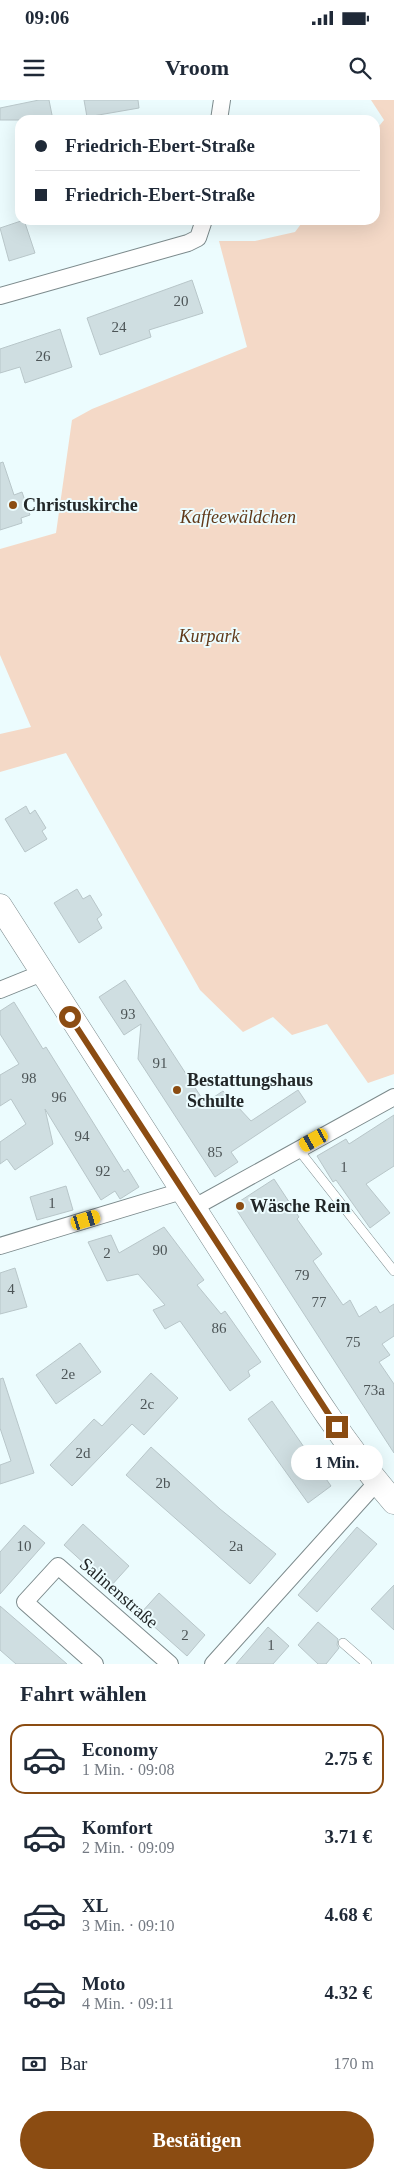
<!DOCTYPE html>
<html lang="de">
<meta charset="utf-8">
<style>
:root{--surface:#fff;--page:#f2f2f3;--text:#1f2937;--muted:#747a83;--line:#e0e1e3;--accent:#8b4c12}
body{margin:0;font-family:"Times New Roman",serif;background:var(--page);color:var(--text);height:100vh;display:flex;flex-direction:column;font-size:19px;white-space:nowrap}
*{box-sizing:border-box;margin:0}
p{font-size:16px;color:var(--muted)}
.icon{flex:none;width:28px;height:28px;fill:none;stroke:currentColor;stroke-width:2;stroke-linecap:round;stroke-linejoin:round}
.map{position:relative;height:1564px;overflow:hidden}
.sheet{display:flex;flex-direction:column;background:var(--surface);flex:1}
.sheet>*{flex:none}
.guide{position:absolute;left:15px;top:15px;width:365px;height:110px;border-radius:15px;box-shadow:0 5px 20px #0002;display:grid;align-content:center;height:110px;padding:0 20px;background:var(--surface)}
.end{position:absolute;width:22px;height:22px;margin:-11px;border:6px solid #8b4c12;background:#fff;box-shadow:0 0 0 2px #fff}
.from{border-radius:50%}
.bubble{position:absolute;height:35px;border-radius:18px;background:var(--surface);box-shadow:0 5px 20px #0002;font-size:16px;font-weight:700;line-height:35px;text-align:center}
.car{position:absolute;width:15px;height:30px;margin:-15px -8px;border-radius:6px;box-shadow:0 0 4px 1px #0007;background:linear-gradient(#f5c518 24%,#345 0 40%,#f5c518 0 76%,#345 0 86%,#f5c518 0)}
.guide b{display:flex;align-items:center;gap:18px;height:48px;font-size:19px}
.guide b+b{border-top:1px solid var(--line)}
.guide i{width:12px;height:12px;background:var(--text)}
ul{padding:0;list-style:none}
li{display:flex;align-items:center;gap:15px;height:70px;margin:0 10px 8px;padding:0 10px;border:2px solid transparent;border-radius:15px}
li div{flex:1}
li b{display:block;font-size:19px}
li em{font-style:normal;font-weight:700}
li.current{border-color:var(--accent)}
li>.icon{width:45px;height:45px;stroke-width:1.5}
h2{padding:0 20px;font-size:22px;line-height:60px}
.pay{display:flex;align-items:center;gap:12px;height:55px;padding:0 20px;font-size:19px}
.pay p{margin-inline-start:auto}
.primary-button{display:flex;gap:10px;margin-top:auto;padding:10px 20px}
.primary-button a{flex:1;height:58px;border-radius:30px;background:var(--accent);color:#fff;font-size:20px;font-weight:700;line-height:58px;text-align:center}
.status{display:flex;justify-content:space-between;align-items:center;height:35px;padding:0 25px;background:var(--surface);direction:ltr}
.status svg{height:14px;fill:currentColor}
header{display:flex;justify-content:space-between;align-items:center;height:65px;padding:0 20px;background:var(--surface);font-size:22px;font-weight:700}
.map>svg:first-child{display:block}
</style>
<div class="status"><b>09:06</b><svg viewBox="0 0 49 12"><path d="M0 12V9h3v3zM5 12V6h3v6zM10 12V3h3v9zM15 12V0h3v12zM26 1h20v11H26zM47 4h2v5h-2z"/></svg></div>
<header><svg class="icon" aria-label="menu" viewBox="0 0 24 24"><path d="M4 6h16M4 12h16M4 18h16"/></svg>Vroom<svg class="icon" aria-label="search" viewBox="0 0 24 24"><circle cx="10" cy="10" r="6"/><path d="M15 15l6 6"/></svg></header>
<div class="map">
<svg width="394" height="1564" viewBox="0 0 394 1564">
<rect width="100%" height="100%" fill="#ecfcfe"/>
<!-- green -->
<path fill="#f4d9c7" d="M371,0H394V974L368,983L327,924L292,935L273,917L243,932L200,890L66,653L0,672V634L31,627L0,555V449L56,433L72,320L92,309L247,247L219,141H255L295,132L304,120H375V31L384,20Z"/>
<!-- building -->
<path fill="#cfdee1" stroke="#b8c6c9" d="M39,0H49L53,20H0V8Z
M84,0H138L139,8L87,17Z
M24,120L35,153L9,161L0,128Z
M192,180L203,213L149,230L151,237L100,255L87,218Z
M60,229L72,267L25,283L20,267L0,273V249Z
M3,362L14,395L22,392L30,415L21,418L22,423L0,430V363Z
M26,706L30,714L35,710L46,728L42,731L47,739L25,752L5,719Z
M77,789L83,799L90,795L102,815L97,819L102,828L79,843L54,803Z
M125,880L205,1003L223,991L251,1021L298,990L306,1002L231,1052L238,1062L215,1077L138,959L141,924L124,935L99,897Z
M14,902L43,949L46,947L124,1072L128,1069L139,1087L120,1099L115,1091L101,1100L45,1009L53,1044L15,1070L7,1059L0,1064V1042L26,1024L11,999L0,1006V975L19,964L0,934V911Z
M394,1015V1066L366,1084L390,1113L370,1128L336,1080L333,1082L317,1056L346,1039L349,1044Z
M274,1079L299,1117L297,1119L322,1154L313,1161L343,1205L350,1200L359,1217L376,1206L380,1213L394,1204V1236L382,1244L390,1255L379,1262L394,1284V1353L236,1109L237,1103Z
M66,1086L73,1110L37,1120L30,1097Z
M164,1127L204,1180L197,1185L221,1214L225,1211L261,1262L248,1271L250,1276L230,1291L180,1221L165,1229L153,1210L165,1205L138,1174L107,1181L88,1142L111,1135L119,1153Z
M15,1168L27,1207L0,1214V1173Z
M80,1243L101,1272L56,1304L36,1275Z
M151,1273L178,1298L144,1335L132,1324L72,1386L50,1365L94,1319L102,1326Z
M3,1278L34,1373L0,1384V1365L11,1361L0,1328V1279Z
M272,1301L331,1386L308,1403L248,1319Z
M151,1347L220,1409L276,1454L250,1484L126,1375Z
M83,1424L129,1466L110,1487L64,1445Z
M24,1425L45,1443L0,1494V1452Z
M357,1427L377,1444L317,1512L298,1495Z
M394,1485V1530L371,1509Z
M159,1493L205,1535L187,1556L140,1514Z
M0,1506L29,1531L67,1564H16L0,1550Z
M318,1522L338,1539L337,1545L339,1548L326,1564H318L298,1545Z
M268,1527L289,1546L273,1564H236Z"/>
<g fill="none" stroke-linecap="round" stroke-linejoin="round">
<!-- lane casing -->
<g stroke="#7c8a8c" stroke-width="10">
<path id="lane" d="M298,1049L394,1171
M343,1543L367,1564"/>
</g>
<!-- street casing -->
<g stroke="#7c8a8c" stroke-width="18">
<path id="street" d="M219,20L222,0
M0,196L188,143L198,138L204,120
M0,890L42,873
M193,1108L394,997
M0,1146L182,1091
M95,1564L25,1502L58,1466L170,1564
M213,1564L377,1382"/>
</g>
<!-- secondary casing -->
<g stroke="#7c8a8c" stroke-width="25">
<path id="secondary" d="M0,806C77,927 155,1048 233,1169C284,1247 332,1331 394,1402"/>
</g>
<!-- lane -->
<use href="#lane" stroke="#fff" stroke-width="9"/>
<!-- street -->
<use href="#street" stroke="#fff" stroke-width="16"/>
<!-- secondary -->
<use href="#secondary" stroke="#fff" stroke-width="24"/>
</g>
<g fill="none" stroke-linecap="round" stroke-linejoin="round">
<!-- route -->
<path stroke="#8b4c12" stroke-width="6" d="M70,917L337,1327"/>
</g>
<!-- markers -->
<g fill="#8b4c12" stroke="#ecfcfe" stroke-width="2">
<circle cx="13" cy="405" r="5"/>
<circle cx="177" cy="990" r="5"/>
<circle cx="240" cy="1106" r="5"/>
</g>
<g text-anchor="middle" stroke-width="4" stroke-linejoin="round" paint-order="stroke">
<!-- number labels -->
<g font-size="15" fill="#4c5456">
<text x="181" y="206">20</text>
<text x="119" y="232">24</text>
<text x="43" y="261">26</text>
<text x="128" y="919">93</text>
<text x="160" y="968">91</text>
<text x="29" y="983">98</text>
<text x="59" y="1002">96</text>
<text x="82" y="1041">94</text>
<text x="215" y="1057">85</text>
<text x="344" y="1072">1</text>
<text x="103" y="1076">92</text>
<text x="52" y="1108">1</text>
<text x="160" y="1155">90</text>
<text x="107" y="1158">2</text>
<text x="302" y="1180">79</text>
<text x="11" y="1194">4</text>
<text x="319" y="1207">77</text>
<text x="219" y="1233">86</text>
<text x="353" y="1247">75</text>
<text x="68" y="1279">2e</text>
<text x="374" y="1295">73a</text>
<text x="147" y="1309">2c</text>
<text x="83" y="1358">2d</text>
<text x="163" y="1388">2b</text>
<text x="24" y="1451">10</text>
<text x="236" y="1451">2a</text>
<text x="185" y="1540">2</text>
<text x="271" y="1550">1</text>
</g>
<!-- poi labels -->
<g font-size="18" font-weight="bold" fill="#212627" stroke="#ecfcfe" text-anchor="start">
<text x="23" y="411">Christuskirche</text>
<text x="187" y="986">Bestattungshaus<tspan x="187" dy="21">Schulte</tspan></text>
<text x="250" y="1112">Wäsche Rein</text>
</g>
<!-- park labels -->
<g font-size="18" font-style="italic" fill="#603919" stroke="#ecfcfe">
<text x="238" y="423">Kaffeewäldchen</text>
<text x="209" y="542">Kurpark</text>
</g>
<!-- street labels -->
<g font-size="18" fill="#212627" stroke="#ecfcfe">
<text transform="translate(119 1493) rotate(41)" y="6">Salinenstraße</text>
</g>
</g>
</svg>
<i class="end from" style="left:70px;top:917px"></i>
<i class="end" style="left:337px;top:1327px"></i>
<div class="bubble" style="left:291px;top:1345px;width:92px">1 Min.</div>
<i class="car" style="left:314px;top:1040px;rotate:241deg"></i>
<i class="car" style="left:86px;top:1120px;rotate:73deg"></i>
<div class="guide">
<b><i class="from"></i>Friedrich-Ebert-Straße</b>
<b><i></i>Friedrich-Ebert-Straße</b>
</div>
</div>
<section class="sheet">
<h2>Fahrt wählen</h2>
<ul>
<li class="current"><svg class="icon" aria-label="car" viewBox="0 0 24 24"><path d="M5 17H2v-5l4-1 3-4h7l3 4 3 1v5h-3M9 17h6M6 11h13"/><circle cx="7" cy="17" r="2"/><circle cx="17" cy="17" r="2"/></svg><div><b>Economy</b><p>1 Min. · 09:08</p></div><em>2.75 €</em></li>
<li><svg class="icon" aria-label="car" viewBox="0 0 24 24"><path d="M5 17H2v-5l4-1 3-4h7l3 4 3 1v5h-3M9 17h6M6 11h13"/><circle cx="7" cy="17" r="2"/><circle cx="17" cy="17" r="2"/></svg><div><b>Komfort</b><p>2 Min. · 09:09</p></div><em>3.71 €</em></li>
<li><svg class="icon" aria-label="car" viewBox="0 0 24 24"><path d="M5 17H2v-5l4-1 3-4h7l3 4 3 1v5h-3M9 17h6M6 11h13"/><circle cx="7" cy="17" r="2"/><circle cx="17" cy="17" r="2"/></svg><div><b>XL</b><p>3 Min. · 09:10</p></div><em>4.68 €</em></li>
<li><svg class="icon" aria-label="car" viewBox="0 0 24 24"><path d="M5 17H2v-5l4-1 3-4h7l3 4 3 1v5h-3M9 17h6M6 11h13"/><circle cx="7" cy="17" r="2"/><circle cx="17" cy="17" r="2"/></svg><div><b>Moto</b><p>4 Min. · 09:11</p></div><em>4.32 €</em></li>
</ul>
<div class="pay"><svg class="icon" aria-label="cash" viewBox="0 0 24 24"><path d="M3 7h18v10H3z"/><circle cx="12" cy="12" r="2"/></svg>Bar<p>170 m</p></div>
<div class="primary-button"><a>Bestätigen</a></div>
</section>
